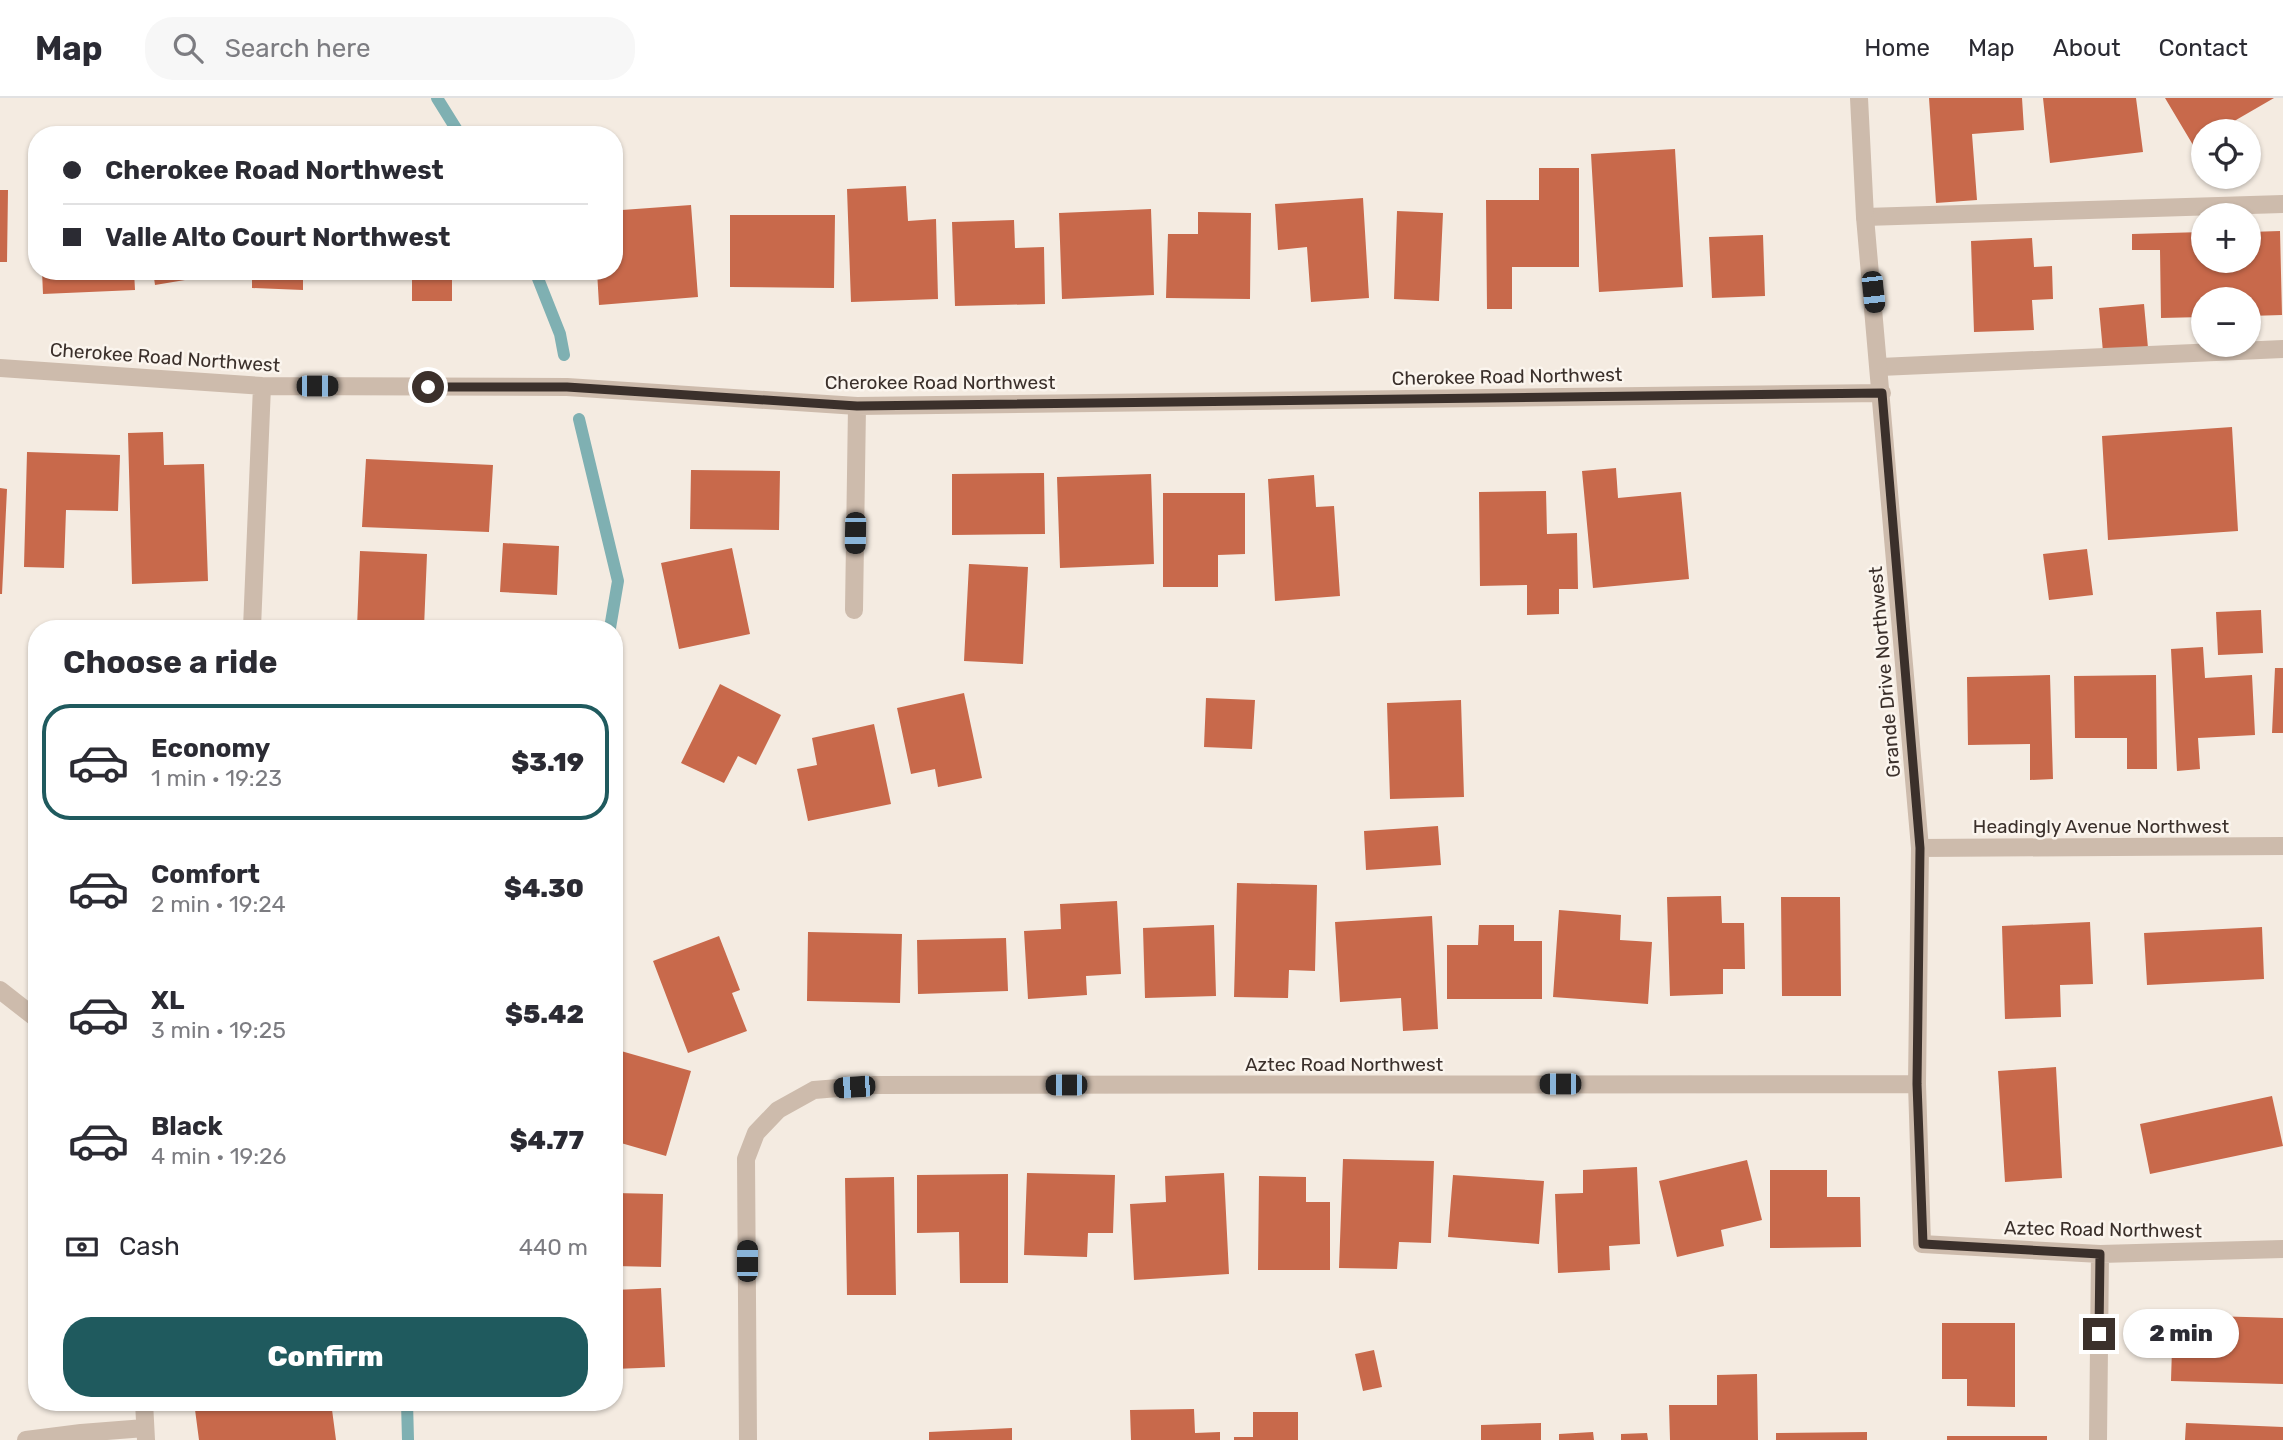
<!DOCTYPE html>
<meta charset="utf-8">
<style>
:root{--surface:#fff;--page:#f7f7f7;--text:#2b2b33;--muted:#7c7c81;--line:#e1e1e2;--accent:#1f5a5e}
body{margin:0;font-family:Rubik,sans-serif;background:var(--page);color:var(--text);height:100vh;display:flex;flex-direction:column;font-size:26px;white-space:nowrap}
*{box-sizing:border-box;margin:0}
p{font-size:23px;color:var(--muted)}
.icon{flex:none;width:38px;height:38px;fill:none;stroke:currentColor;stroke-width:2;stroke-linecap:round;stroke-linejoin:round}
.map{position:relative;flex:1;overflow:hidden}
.panel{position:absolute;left:28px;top:522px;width:595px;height:791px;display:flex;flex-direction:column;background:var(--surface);border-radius:28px;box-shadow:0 2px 5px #0004}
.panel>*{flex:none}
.banner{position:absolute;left:28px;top:28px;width:595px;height:154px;border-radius:28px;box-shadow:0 2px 5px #0004;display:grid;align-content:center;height:154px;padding:0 35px;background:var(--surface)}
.fabs{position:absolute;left:2191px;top:21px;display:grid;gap:14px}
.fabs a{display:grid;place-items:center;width:70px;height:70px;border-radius:50%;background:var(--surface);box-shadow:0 2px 5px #0004;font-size:35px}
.end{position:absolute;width:32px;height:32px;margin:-16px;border:9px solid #3b302b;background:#fff;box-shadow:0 0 0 4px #fff}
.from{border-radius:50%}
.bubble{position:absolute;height:49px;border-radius:24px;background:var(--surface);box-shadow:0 2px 5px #0004;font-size:23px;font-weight:800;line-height:49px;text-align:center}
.car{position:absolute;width:21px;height:42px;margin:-21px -10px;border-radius:9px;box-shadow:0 0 5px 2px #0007;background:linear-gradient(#222 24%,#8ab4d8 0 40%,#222 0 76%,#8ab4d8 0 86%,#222 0)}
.banner b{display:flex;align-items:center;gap:24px;height:66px;font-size:26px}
.banner b+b{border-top:2px solid var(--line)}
.banner i{width:18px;height:18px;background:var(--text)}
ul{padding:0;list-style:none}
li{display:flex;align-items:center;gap:21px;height:116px;margin:0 14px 10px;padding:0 21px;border:4px solid transparent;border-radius:28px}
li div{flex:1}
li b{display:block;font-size:26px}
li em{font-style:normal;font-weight:800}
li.selected{border-color:var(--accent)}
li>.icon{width:63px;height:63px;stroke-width:1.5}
h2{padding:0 35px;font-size:32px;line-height:84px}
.pay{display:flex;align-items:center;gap:18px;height:77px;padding:0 35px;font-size:26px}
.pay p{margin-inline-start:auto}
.primary-button{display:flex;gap:14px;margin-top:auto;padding:14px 35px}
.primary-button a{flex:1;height:80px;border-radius:28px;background:var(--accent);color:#fff;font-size:28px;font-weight:800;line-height:80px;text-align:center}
header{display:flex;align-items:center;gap:42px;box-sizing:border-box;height:98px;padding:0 35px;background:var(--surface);border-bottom:2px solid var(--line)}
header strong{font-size:33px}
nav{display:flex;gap:38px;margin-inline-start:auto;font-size:24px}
.search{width:490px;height:63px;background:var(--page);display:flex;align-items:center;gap:18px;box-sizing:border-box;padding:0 24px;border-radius:28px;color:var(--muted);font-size:26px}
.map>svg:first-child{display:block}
</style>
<header>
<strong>Map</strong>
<div class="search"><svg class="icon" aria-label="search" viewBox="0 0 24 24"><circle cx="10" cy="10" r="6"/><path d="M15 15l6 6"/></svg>Search here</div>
<nav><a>Home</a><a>Map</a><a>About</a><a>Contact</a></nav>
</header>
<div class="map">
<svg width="2283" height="1342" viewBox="0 0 2283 1342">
<rect width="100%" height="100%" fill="#f4ebe1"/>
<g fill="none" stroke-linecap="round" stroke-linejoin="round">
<!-- stream -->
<path stroke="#7fb0b2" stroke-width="12" d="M437,0L460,37
M535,173L560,236L564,257
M579,321L618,483L610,530
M407,1304L408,1342"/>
</g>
<!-- building -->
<path fill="#c8694b" d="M1929,0H2022L2024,32L1972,36L1977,102L1936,105Z
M2043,0H2136L2143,54L2050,65Z
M2165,0H2274L2217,33H2203V41L2193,47Z
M1675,51L1683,189L1599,194L1591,56Z
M1539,70H1579V169H1512V211H1487L1486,102H1539Z
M906,88L908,123L936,121L938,201L851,204L847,91Z
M0,92H8L7,164H0Z
M1363,100L1369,200L1311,204L1307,149L1278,152L1275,106Z
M691,107L698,199L599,207L597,173H614V131H623L622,112Z
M1151,111L1154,197L1062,201L1059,115Z
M1397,113L1443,115L1439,203L1394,201Z
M1198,114L1251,115L1250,201L1166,200L1168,136H1198Z
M730,117H835L834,190L730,189Z
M1014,122L1015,150L1044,149L1045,206L955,208L952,124Z
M2280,133L2282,217L2249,218V201H2203V219L2161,220L2160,152H2132V136L2203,134V163H2249V134Z
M1763,137L1765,198L1712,200L1709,139Z
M2032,140L2034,169L2052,168L2053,201L2032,202L2034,232L1974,234L1971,143Z
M42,173H134L135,192L43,196Z
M153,173H226L227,175L155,187Z
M252,173H303V192L252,190Z
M412,173H452V203H412Z
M2144,206L2148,250L2103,254L2099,210Z
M2232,329L2238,433L2108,442L2102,338Z
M163,334L164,367L204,366L208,483L132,486L128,335Z
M27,354L120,357L118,413L66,412L64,470L24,469Z
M366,361L493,367L489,434L362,429Z
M1616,370L1618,400L1681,394L1689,481L1593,490L1582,373Z
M691,372L780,373L779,432L690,431Z
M1044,375L1045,436L952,437V376Z
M1151,376L1154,466L1060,470L1057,379Z
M1314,377L1316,409L1334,408L1340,498L1275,503L1268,381Z
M0,390L7,391L2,496H0Z
M1546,393L1547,436L1577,435L1578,491H1559V516L1527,517V487L1480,488L1479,394Z
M1163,395H1245V456L1218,457V489H1163Z
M503,445L559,448L557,497L500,494Z
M732,450L750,536L679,551L661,465Z
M2087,451L2093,497L2049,502L2043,456Z
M360,453L427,456L424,530H357Z
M969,466L1028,469L1023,566L964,563Z
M2261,512L2263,555L2218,557L2216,514Z
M2203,549L2205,580L2252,577L2255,637L2198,640L2200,671L2177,673L2171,551Z
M2275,570H2283V635H2272Z
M2050,577L2053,681L2030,682V646L1968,647L1967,579Z
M2156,577L2157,671H2127V640H2075L2074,578Z
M720,586L781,617L756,667L738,658L724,685L681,665Z
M964,595L982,680L938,689L935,671L911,676L897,610Z
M1206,600L1255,602L1252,651L1204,649Z
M1461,602L1464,699L1390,701L1387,605Z
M874,626L891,706L808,723L797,671L817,667L812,640Z
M1438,728L1441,767L1366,772L1364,733Z
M1237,785L1317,787L1315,873L1289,872L1288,900L1234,899Z
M1721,798L1722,825H1744L1745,871H1723V896L1670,898L1667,799Z
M1781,799H1840L1841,898H1782Z
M1117,803L1121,876L1086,878L1087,897L1028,901L1024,833L1061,831L1060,806Z
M1559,812L1621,817L1620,842L1652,844L1648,906L1553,899Z
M1432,818L1438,931L1403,933L1401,900L1340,904L1335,824Z
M2090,824L2093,886L2060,887L2061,919L2005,921L2002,828Z
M1214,827L1216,898L1145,900L1143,830Z
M1479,827H1514V843H1542V901H1447V847H1478Z
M2262,829L2264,881L2147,887L2144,835Z
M808,834L902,836L900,905L807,903Z
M719,838L740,892L732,895L747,933L688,955L653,863Z
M1006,840L1008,893L918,896L917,842Z
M614,951L691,973L666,1058L614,1043V1010L618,997L614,996Z
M2056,969L2062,1080L2005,1084L1998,973Z
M2272,998L2283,1048L2150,1076L2140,1026Z
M1343,1061L1434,1063L1431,1145L1399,1144L1397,1171L1339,1170Z
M1747,1062L1762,1122L1721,1132L1724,1148L1677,1159L1659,1083Z
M1637,1069L1640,1146L1609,1148L1610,1172L1558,1175L1555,1096L1583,1095V1072Z
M1770,1072H1827V1099H1860L1861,1149L1770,1150Z
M1027,1075L1115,1077L1113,1135H1088L1087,1159L1024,1157Z
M1224,1075L1229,1176L1134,1182L1130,1106L1166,1104L1165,1078Z
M1008,1076V1185H960L959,1134L917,1135V1077Z
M1453,1077L1544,1083L1539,1146L1448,1139Z
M1259,1078L1306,1079V1104H1330V1172H1258Z
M894,1079L896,1197H847L845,1080Z
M614,1095L663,1096L661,1169L614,1168Z
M661,1190L665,1269L614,1271V1192Z
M2173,1217L2283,1220V1286L2171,1283Z
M1942,1225H2015V1309L1967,1308V1281H1942Z
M1374,1252L1382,1289L1363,1293L1355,1256Z
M1757,1276L1758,1342H1670L1669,1307H1717V1277Z
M194,1304H331L336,1342H199Z
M1194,1311L1195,1335L1220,1334V1342H1131L1130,1312Z
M1253,1314H1298V1342H1234V1339H1253Z
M1541,1325V1342H1481V1327Z
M2186,1325L2283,1329V1342H2185Z
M1012,1330V1342H929V1334Z
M1593,1334L1594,1342H1559V1336Z
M1867,1334V1342H1776V1335Z
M1647,1335L1648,1342H1621V1336Z
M1947,1338H2047V1342H1947Z"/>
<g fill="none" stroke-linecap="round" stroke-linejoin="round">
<!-- service -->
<path stroke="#cdbbac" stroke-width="18" d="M1865,119L2283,106
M1880,269L2283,251
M0,892L37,921
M144,1304L146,1342
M26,1342L81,1335L145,1330"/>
<!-- minor -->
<path stroke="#cdbbac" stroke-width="18" d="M1859,0L1865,119L1920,750L1917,986L1922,1146L2100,1156L2283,1151
M0,270L262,288L567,289L857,308L1882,295
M854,512L857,308
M252,530L262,288
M1920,750L2283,748
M748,1342L746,1061L756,1035L778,1012L814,992L875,987L1917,986
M2098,1342L2100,1156"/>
</g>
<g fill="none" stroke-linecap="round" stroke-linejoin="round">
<!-- route -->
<path stroke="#3b302b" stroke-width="9" d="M428,289H567L857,308L1882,295L1920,750L1917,986L1923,1146L2100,1156L2099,1236"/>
</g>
<g text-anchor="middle" stroke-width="5" stroke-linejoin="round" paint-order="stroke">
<!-- street labels -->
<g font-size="19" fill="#3b302b" stroke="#fbf5ee">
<text transform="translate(165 259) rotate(4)" y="7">Cherokee Road Northwest</text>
<text transform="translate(1507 278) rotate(-1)" y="7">Cherokee Road Northwest</text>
<text x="940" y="291">Cherokee Road Northwest</text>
<text transform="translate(1884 574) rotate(-95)" y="7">Grande Drive Northwest</text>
<text x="2101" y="735">Headingly Avenue Northwest</text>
<text x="1344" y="973">Aztec Road Northwest</text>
<text transform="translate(2103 1131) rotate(1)" y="7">Aztec Road Northwest</text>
</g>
</g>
</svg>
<div class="fabs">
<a><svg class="icon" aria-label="locate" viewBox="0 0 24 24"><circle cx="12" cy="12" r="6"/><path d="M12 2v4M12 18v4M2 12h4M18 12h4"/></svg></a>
<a>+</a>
<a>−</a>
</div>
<i class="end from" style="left:428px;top:289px"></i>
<i class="end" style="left:2099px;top:1236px"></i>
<div class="bubble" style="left:2123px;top:1211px;width:116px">2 min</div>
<i class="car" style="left:1873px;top:194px;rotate:174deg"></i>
<i class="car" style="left:317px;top:288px;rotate:90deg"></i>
<i class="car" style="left:855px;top:435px;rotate:181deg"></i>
<i class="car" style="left:1560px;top:986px;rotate:270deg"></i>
<i class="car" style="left:1066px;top:987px;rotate:270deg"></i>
<i class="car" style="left:854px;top:989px;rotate:266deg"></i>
<i class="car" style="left:747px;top:1163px;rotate:0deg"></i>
<div class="banner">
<b><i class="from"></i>Cherokee Road Northwest</b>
<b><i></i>Valle Alto Court Northwest</b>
</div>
<section class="panel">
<h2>Choose a ride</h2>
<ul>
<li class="selected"><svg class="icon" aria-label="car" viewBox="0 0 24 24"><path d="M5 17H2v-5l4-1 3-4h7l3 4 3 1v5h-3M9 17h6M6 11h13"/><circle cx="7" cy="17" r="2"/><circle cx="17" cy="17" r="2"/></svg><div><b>Economy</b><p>1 min · 19:23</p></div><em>$3.19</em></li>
<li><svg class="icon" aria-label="car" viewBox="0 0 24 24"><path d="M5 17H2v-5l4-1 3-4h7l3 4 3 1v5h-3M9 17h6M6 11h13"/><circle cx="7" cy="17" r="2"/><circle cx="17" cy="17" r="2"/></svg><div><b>Comfort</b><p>2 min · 19:24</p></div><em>$4.30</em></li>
<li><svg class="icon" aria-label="car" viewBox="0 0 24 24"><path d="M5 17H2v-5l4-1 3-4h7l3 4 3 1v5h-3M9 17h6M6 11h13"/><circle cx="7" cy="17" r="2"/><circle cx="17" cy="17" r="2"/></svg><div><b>XL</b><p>3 min · 19:25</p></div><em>$5.42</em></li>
<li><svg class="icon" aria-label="car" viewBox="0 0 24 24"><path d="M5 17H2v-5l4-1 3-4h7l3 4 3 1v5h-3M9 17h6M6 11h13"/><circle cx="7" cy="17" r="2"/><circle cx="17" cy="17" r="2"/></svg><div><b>Black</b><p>4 min · 19:26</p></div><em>$4.77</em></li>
</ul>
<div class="pay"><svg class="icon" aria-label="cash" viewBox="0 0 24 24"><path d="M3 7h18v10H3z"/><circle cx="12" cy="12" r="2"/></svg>Cash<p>440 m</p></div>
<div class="primary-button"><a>Confirm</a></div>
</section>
</div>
